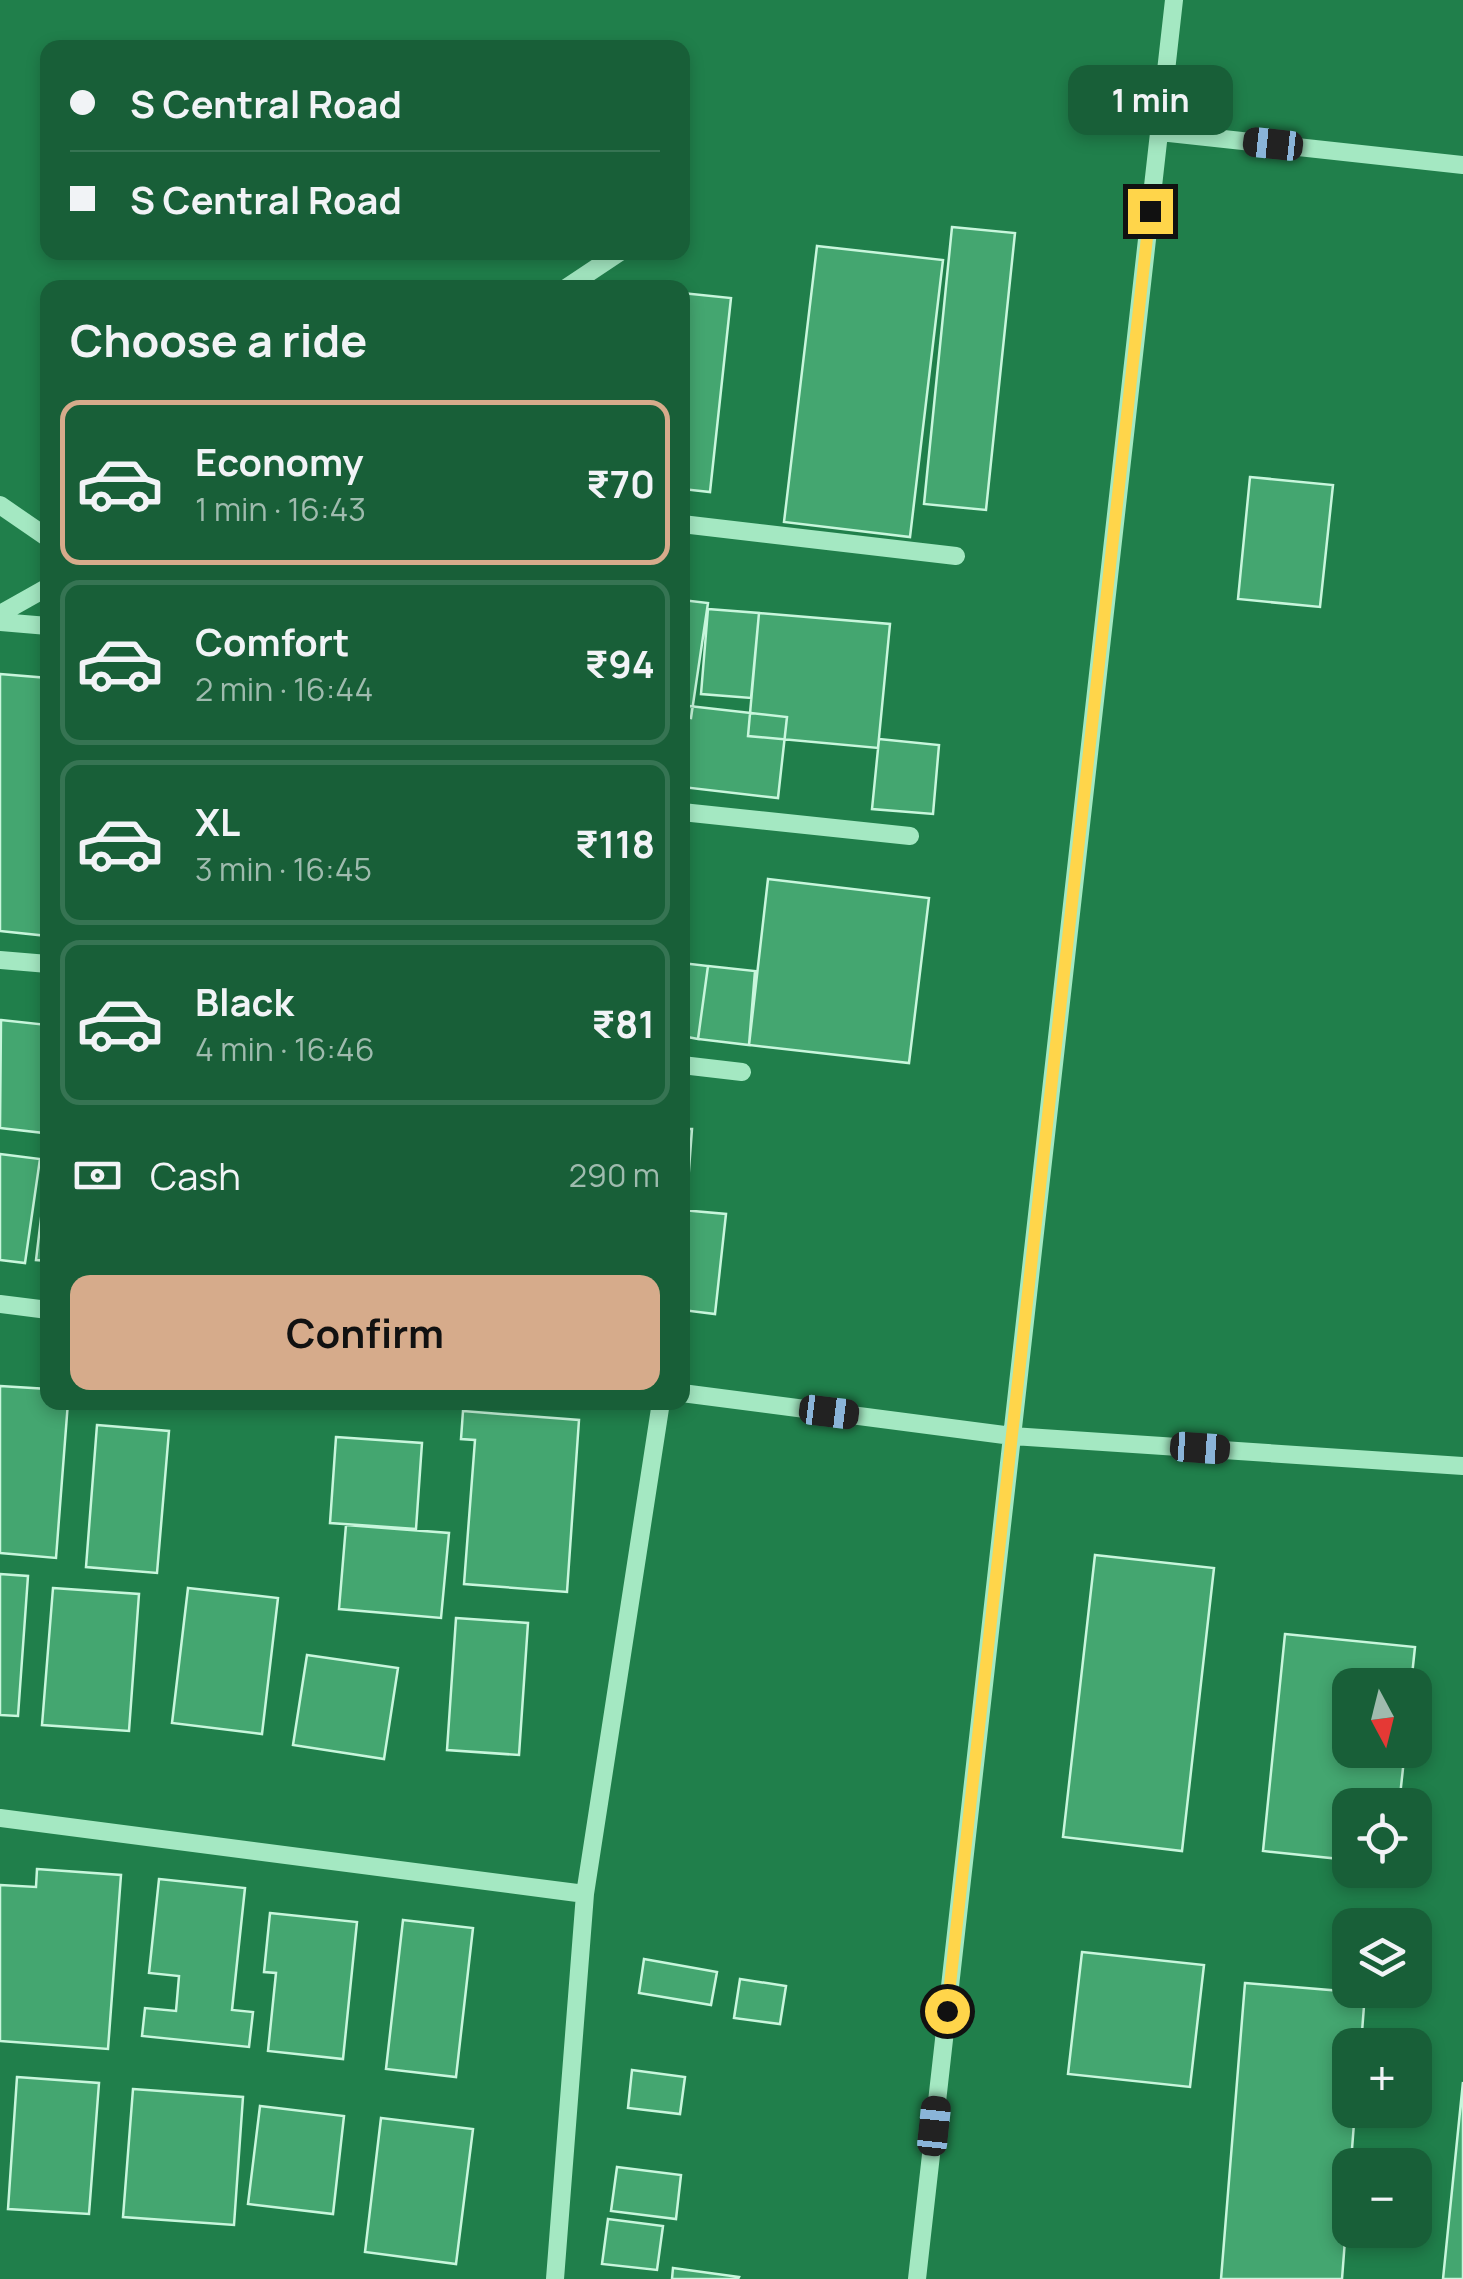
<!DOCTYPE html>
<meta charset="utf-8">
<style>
:root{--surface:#185f38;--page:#216540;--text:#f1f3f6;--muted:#9fbbae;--line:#367453;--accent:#d6ab8b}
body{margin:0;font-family:Manrope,sans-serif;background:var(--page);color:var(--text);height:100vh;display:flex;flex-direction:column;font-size:38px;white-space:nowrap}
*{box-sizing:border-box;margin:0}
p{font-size:32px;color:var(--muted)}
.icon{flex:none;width:55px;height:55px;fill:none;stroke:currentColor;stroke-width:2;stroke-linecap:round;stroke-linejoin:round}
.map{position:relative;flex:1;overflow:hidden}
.panel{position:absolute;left:40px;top:280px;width:650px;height:1130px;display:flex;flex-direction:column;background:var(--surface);border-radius:20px;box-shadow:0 5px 15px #0003}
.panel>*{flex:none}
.top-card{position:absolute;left:40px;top:40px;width:650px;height:220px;border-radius:20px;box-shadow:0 5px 15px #0003;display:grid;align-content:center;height:220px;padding:0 30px;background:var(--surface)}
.needle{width:65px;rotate:173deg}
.controls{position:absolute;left:1332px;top:1668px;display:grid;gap:20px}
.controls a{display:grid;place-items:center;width:100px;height:100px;border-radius:20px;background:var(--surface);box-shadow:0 5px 15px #0003;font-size:50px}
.end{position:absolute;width:45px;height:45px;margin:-22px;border:12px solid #ffd54a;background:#111;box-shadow:0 0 0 5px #111}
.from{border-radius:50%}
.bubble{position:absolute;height:70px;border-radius:20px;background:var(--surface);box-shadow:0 5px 15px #0003;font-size:32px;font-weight:700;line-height:70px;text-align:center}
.car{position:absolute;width:30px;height:60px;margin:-30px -15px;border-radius:12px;box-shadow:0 0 8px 2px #0007;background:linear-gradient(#222 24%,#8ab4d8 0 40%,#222 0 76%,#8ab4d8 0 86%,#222 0)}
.top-card b{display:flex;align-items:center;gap:35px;height:95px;font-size:38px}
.top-card b+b{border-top:2px solid var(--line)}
.top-card i{width:25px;height:25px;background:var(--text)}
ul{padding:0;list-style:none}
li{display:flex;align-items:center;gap:30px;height:165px;margin:0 20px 15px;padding:0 10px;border:5px solid var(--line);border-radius:20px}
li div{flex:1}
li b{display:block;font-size:38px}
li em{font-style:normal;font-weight:700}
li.selected{border-color:var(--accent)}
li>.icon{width:90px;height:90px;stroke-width:1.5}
h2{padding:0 30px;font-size:45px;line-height:120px}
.pay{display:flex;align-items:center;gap:25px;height:110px;padding:0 30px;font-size:38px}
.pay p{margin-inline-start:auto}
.button{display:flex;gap:20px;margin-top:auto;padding:20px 30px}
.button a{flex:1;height:115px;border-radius:20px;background:var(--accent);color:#111;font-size:40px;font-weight:700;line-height:115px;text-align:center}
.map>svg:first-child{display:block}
</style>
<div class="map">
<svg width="1463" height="2279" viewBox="0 0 1463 2279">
<rect width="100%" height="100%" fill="#207f4b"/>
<!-- building -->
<path fill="#44a670" stroke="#c8f6dc" stroke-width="2.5" d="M952,227L1015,233L986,510L924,504Z
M817,246L943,260L910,537L784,522Z
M682,293L731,298L710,492L682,489Z
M1250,477L1333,485L1320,607L1238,599Z
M682,600L708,603L691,718L682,716Z
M708,609L759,613L751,698L701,694Z
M759,613L890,624L878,748L748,736Z
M0,674L48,678V936L0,931Z
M689,706L787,717L778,798L682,787Z
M879,739L939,745L933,814L872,809Z
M768,879L929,898L909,1063L749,1045Z
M682,963L708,966L698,1039L682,1036Z
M708,966L755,971L749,1045L698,1039Z
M1,1020L48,1025L44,1133L0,1128Z
M682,1129H692L686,1210H682Z
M0,1154L40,1159L25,1263L0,1260Z
M48,1160V1261L36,1260Z
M682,1210L726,1214L715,1314L682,1310Z
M0,1386L48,1389V1402H68L56,1558L0,1553Z
M463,1411L579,1420L567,1592L464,1584L475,1440L461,1439Z
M97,1425L169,1431L157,1573L86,1567Z
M336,1437L422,1443L416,1529L330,1523Z
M346,1525L449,1533L441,1618L339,1609Z
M1095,1555L1214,1568L1182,1851L1063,1837Z
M0,1574L28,1576L18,1716L0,1715Z
M53,1588L139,1594L129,1731L42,1725Z
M188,1588L278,1598L262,1734L172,1723Z
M456,1618L528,1623L519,1755L447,1750Z
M1285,1634L1415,1647L1411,1685H1350V1750H1405L1399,1805H1350V1860L1263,1851Z
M307,1655L398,1668L384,1759L293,1745Z
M37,1869L121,1875L108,2049L0,2041V1885L36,1887Z
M159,1879L245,1888L232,2010L253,2012L249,2047L142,2036L145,2008L176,2011L179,1976L149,1973Z
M270,1913L357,1922L343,2059L268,2051L276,1973L264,1972Z
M403,1920L473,1928L456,2077L386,2069Z
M1082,1952L1204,1965L1190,2087L1068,2074Z
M644,1959L717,1972L711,2005L639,1993Z
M740,1979L786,1986L780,2024L734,2018Z
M1245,1983L1365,1993L1361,2045H1350V2110H1355L1342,2279H1221Z
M632,2070L685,2077L680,2114L628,2108Z
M17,2077L99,2083L89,2214L8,2209Z
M1463,2082V2279H1443Z
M133,2089L243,2097L234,2225L123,2217Z
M260,2106L344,2116L333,2214L248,2204Z
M381,2118L473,2129L456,2264L365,2252Z
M617,2167L681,2175L676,2219L611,2211Z
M608,2219L663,2226L657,2270L602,2264Z
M673,2268L739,2277L738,2279H672Z"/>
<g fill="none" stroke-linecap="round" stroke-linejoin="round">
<!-- minor -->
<path stroke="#a4e8c2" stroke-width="18" d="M1160,132L1463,165
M566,288L620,252
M0,505L48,538
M682,524L956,556
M0,614L48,587
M0,622L48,626
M682,812L910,836
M0,960L48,964
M682,1065L742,1072
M0,1304L48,1310
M682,1393L1012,1436L1463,1466
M0,1818L585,1894
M555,2279L585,1894L661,1402
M917,2279L1174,0"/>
</g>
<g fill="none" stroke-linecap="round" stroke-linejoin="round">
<!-- route -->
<path stroke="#ffd54a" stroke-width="12" d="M947,2011L1150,211"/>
</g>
</svg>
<div class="controls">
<a><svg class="needle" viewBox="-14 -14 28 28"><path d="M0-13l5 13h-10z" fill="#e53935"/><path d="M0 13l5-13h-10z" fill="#9fbbae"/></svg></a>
<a><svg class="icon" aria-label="locate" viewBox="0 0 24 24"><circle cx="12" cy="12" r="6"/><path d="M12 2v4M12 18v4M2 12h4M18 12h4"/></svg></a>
<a><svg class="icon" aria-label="layers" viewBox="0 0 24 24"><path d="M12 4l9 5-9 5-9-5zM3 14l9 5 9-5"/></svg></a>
<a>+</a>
<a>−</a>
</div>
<i class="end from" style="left:947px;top:2011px"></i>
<i class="end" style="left:1150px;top:211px"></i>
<div class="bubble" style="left:1068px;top:65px;width:165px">1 min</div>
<i class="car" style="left:1273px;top:144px;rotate:276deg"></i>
<i class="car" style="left:829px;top:1412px;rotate:97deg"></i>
<i class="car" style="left:1200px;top:1448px;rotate:94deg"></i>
<i class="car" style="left:934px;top:2126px;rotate:6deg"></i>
<div class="top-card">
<b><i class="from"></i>S Central Road</b>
<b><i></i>S Central Road</b>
</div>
<section class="panel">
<h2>Choose a ride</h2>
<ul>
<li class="selected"><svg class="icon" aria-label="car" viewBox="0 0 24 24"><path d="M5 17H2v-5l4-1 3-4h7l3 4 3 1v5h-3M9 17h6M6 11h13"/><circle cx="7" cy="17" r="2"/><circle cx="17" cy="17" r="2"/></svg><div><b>Economy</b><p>1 min · 16:43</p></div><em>₹70</em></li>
<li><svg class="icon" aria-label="car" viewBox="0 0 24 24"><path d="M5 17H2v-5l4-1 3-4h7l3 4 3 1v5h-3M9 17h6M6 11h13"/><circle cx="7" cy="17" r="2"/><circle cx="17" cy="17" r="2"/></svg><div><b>Comfort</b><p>2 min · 16:44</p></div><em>₹94</em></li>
<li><svg class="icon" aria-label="car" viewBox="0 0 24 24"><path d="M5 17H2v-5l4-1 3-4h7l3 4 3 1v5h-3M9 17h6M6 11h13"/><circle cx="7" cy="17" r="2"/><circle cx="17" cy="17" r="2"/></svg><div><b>XL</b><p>3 min · 16:45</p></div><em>₹118</em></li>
<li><svg class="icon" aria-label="car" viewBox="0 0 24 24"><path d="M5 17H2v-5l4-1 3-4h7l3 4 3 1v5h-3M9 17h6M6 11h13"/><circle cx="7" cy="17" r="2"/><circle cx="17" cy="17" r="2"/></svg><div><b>Black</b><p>4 min · 16:46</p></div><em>₹81</em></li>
</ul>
<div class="pay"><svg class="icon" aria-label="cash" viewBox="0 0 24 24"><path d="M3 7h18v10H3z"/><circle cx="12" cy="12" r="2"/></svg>Cash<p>290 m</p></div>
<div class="button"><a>Confirm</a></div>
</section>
</div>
